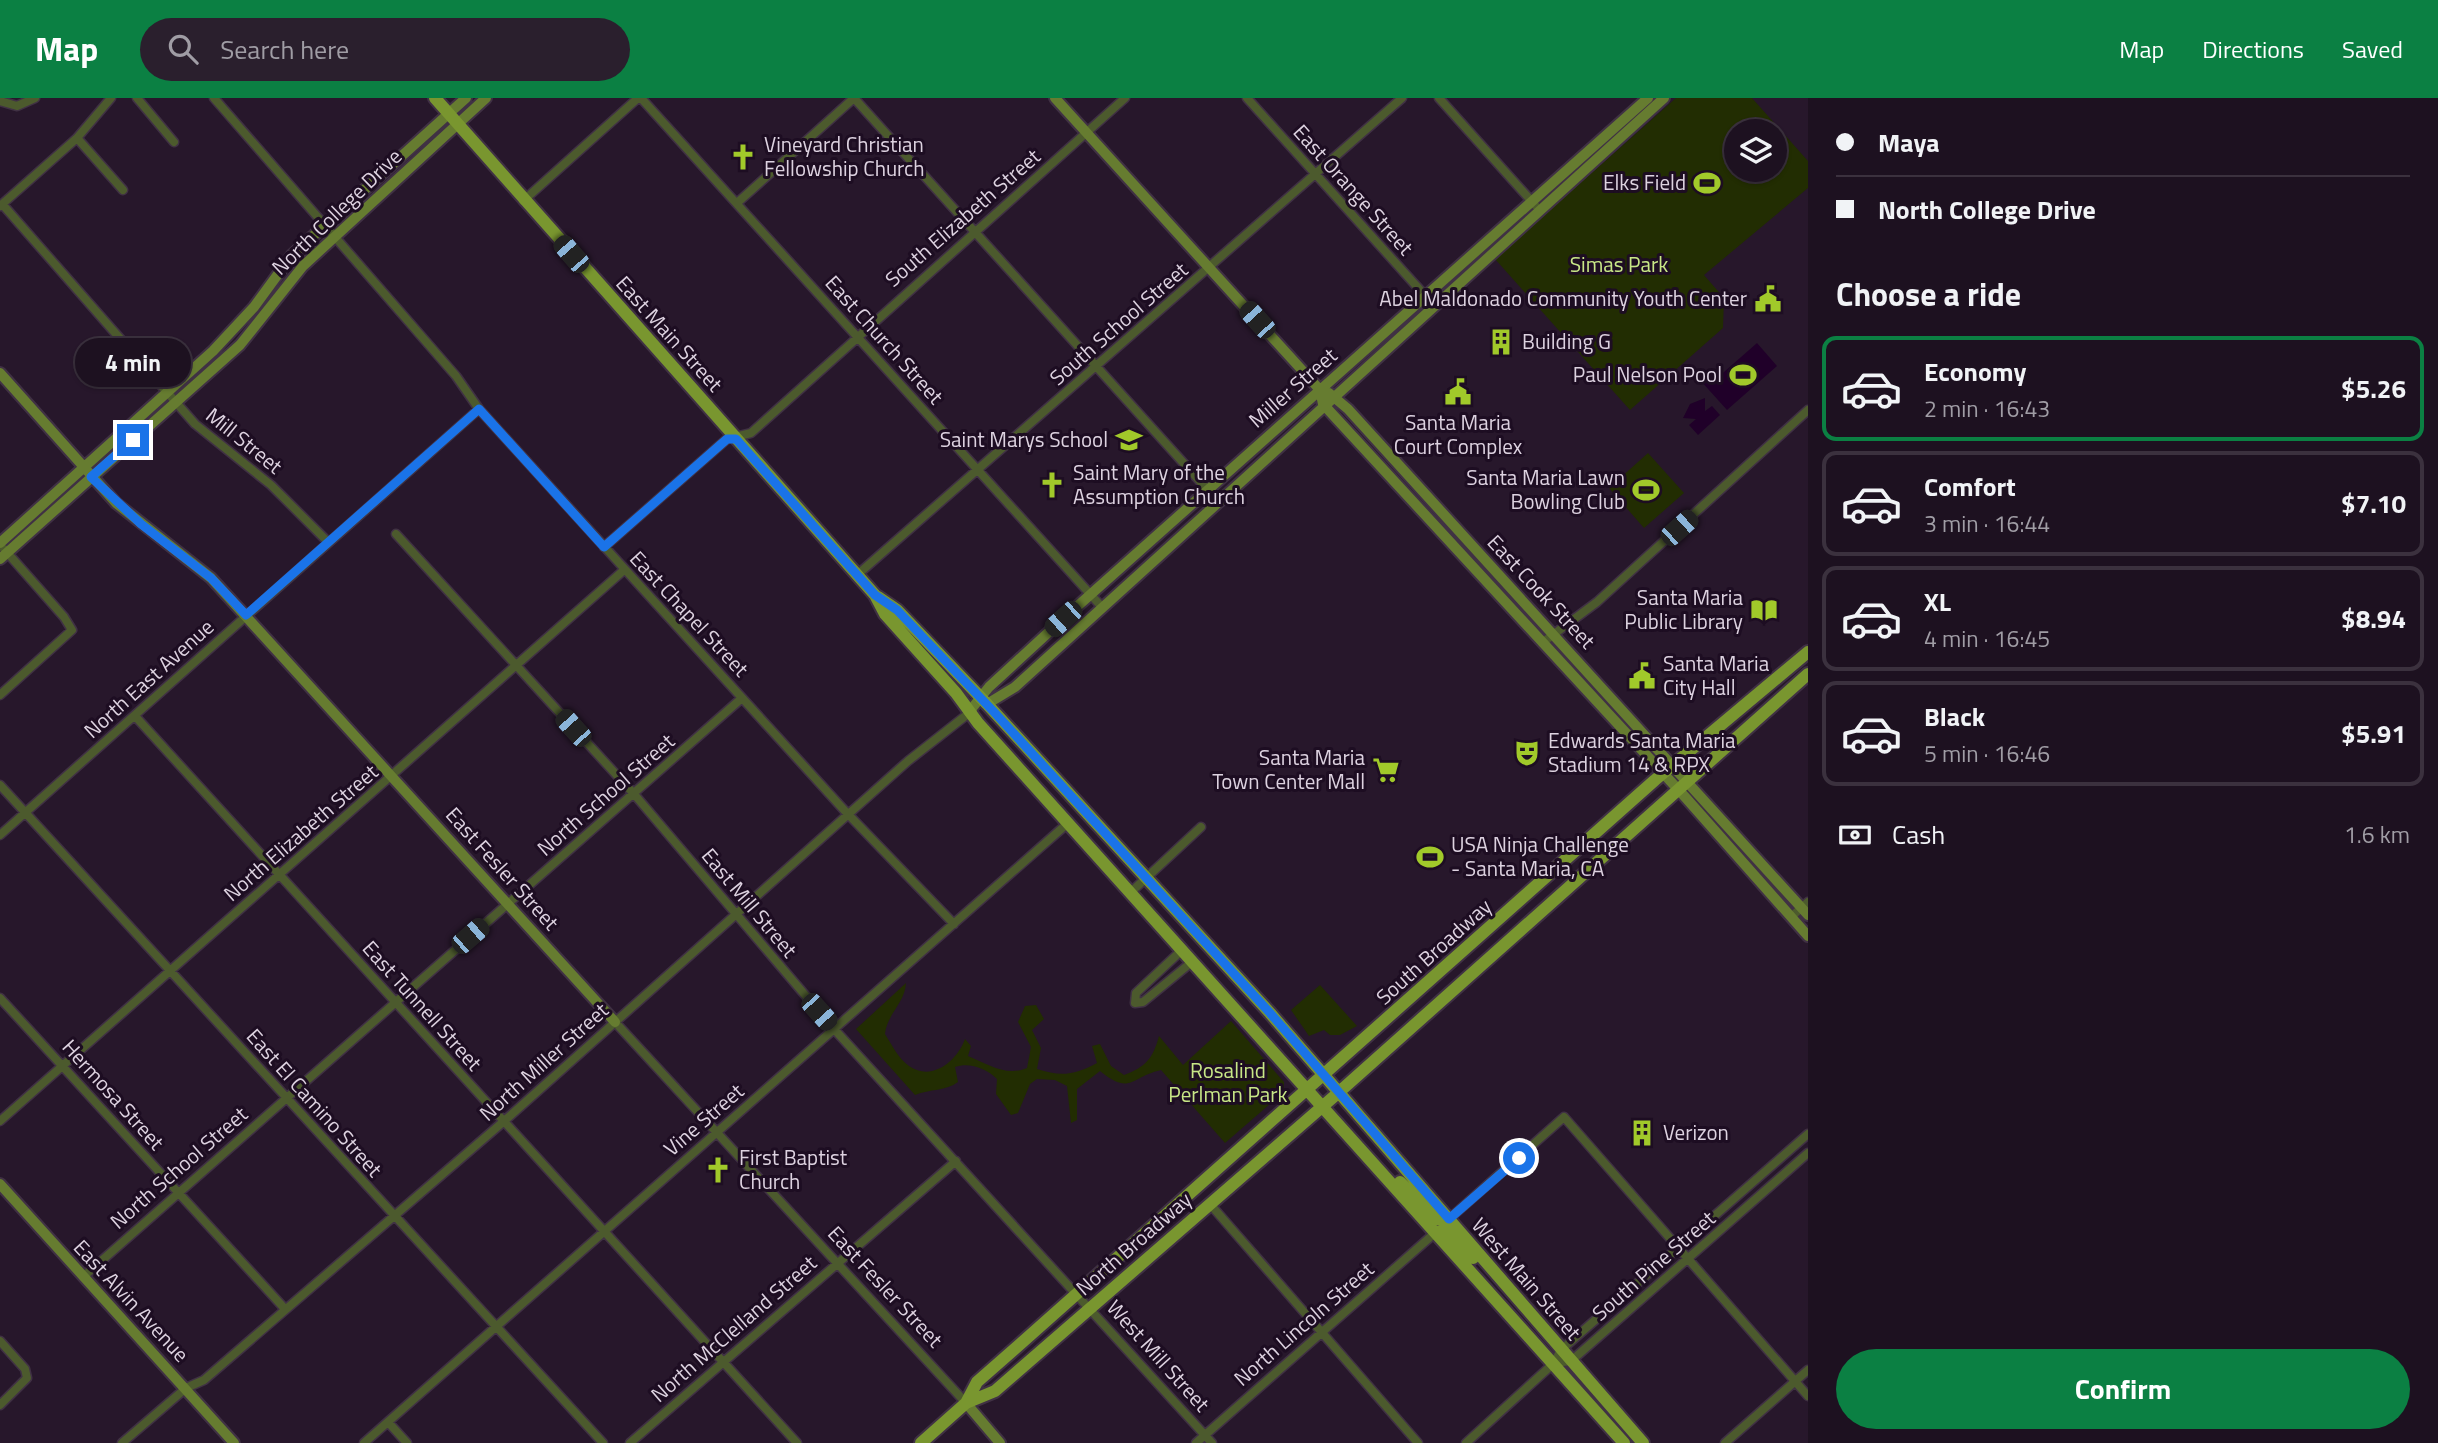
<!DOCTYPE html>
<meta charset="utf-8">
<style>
:root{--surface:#1d1120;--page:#2a1f2d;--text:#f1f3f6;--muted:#a09da5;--line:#3b313e;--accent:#0b8043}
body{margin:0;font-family:"Titillium Web",sans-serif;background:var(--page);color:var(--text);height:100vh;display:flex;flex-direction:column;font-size:26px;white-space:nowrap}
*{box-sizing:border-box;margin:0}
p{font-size:23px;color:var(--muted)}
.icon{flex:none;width:38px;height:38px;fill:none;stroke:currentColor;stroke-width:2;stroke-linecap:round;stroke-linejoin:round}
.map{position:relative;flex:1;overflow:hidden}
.drawer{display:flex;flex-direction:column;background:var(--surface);width:630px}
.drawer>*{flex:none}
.hud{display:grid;align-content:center;height:154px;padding:0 28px;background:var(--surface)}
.buttons{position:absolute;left:1724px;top:21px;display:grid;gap:14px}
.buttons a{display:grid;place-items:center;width:63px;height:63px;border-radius:50%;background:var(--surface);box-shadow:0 2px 5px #0004,0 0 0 2px var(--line);font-size:35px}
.end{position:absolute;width:32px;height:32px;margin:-16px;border:9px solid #1a73e8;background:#fff;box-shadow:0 0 0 4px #fff}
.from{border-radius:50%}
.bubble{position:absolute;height:49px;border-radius:24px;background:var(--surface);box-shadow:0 2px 5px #0004,0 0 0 2px var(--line);font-size:23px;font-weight:700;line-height:49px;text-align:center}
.car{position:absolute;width:21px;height:42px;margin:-21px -10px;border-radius:9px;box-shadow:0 0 5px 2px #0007;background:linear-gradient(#222 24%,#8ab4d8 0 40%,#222 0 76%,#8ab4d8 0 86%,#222 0)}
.hud b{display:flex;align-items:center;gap:24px;height:66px;font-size:26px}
.hud b+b{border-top:2px solid var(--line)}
.hud i{width:18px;height:18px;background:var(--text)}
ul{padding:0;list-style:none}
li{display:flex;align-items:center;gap:21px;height:105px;margin:0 14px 10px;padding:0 14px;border:4px solid var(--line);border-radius:14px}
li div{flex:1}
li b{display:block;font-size:26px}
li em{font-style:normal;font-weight:700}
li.current{border-color:var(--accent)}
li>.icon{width:63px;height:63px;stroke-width:1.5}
h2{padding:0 28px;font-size:32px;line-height:84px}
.pay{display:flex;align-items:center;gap:18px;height:77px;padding:0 28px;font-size:26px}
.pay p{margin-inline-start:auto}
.primary-button{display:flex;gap:14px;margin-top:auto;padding:14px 28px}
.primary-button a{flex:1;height:80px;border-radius:42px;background:var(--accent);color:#fff;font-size:28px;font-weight:700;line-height:80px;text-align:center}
header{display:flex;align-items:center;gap:42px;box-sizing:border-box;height:98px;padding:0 35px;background:var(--accent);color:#fff}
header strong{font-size:33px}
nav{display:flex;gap:38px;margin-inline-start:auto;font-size:24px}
.search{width:490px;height:63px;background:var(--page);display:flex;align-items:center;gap:18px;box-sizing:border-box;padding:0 24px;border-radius:38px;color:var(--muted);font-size:26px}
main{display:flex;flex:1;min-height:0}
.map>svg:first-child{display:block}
</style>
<header>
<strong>Map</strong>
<div class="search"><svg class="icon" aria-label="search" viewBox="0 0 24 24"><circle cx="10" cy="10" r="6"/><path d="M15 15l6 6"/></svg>Search here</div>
<nav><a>Map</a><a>Directions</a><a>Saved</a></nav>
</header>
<main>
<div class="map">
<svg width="1808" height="1345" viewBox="0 0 1808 1345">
<rect width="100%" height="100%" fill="#27172b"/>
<!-- green -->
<path fill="#222d02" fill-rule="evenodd" d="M1676,0H1752L1808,63V90L1704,177L1724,200L1723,230L1630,312L1495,161ZM1774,33V72H1736V33Z
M1648,355L1684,395L1644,430L1609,390Z
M906,885C905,905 887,916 885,936C892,947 898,960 909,968C932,984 957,963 965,941L971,948L968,958C988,966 1006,979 1027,970L1031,949L1018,924L1025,908L1036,907L1044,921L1032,932L1041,950L1037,971C1061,979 1075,977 1097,965L1092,948L1100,946L1111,968L1124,977C1146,969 1153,960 1159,938L1183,967L1231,923L1284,984V994L1225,1045L1161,972C1130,979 1131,998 1100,973L1077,991V1022L1071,1025L1067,988L1055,982L1037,981L1030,986L1018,1015L1011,1017L996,996L997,981C986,970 969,964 955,969L958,984C946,993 930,991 915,997L856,931Z
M1320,887L1357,928L1340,937H1330L1324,932L1309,938L1291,912Z"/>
<!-- water -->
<path fill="#200029" d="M1757,245L1777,268L1727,312L1700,282L1709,274L1716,281Z
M1705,300V313L1712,308L1720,317L1698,337L1689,327L1696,321L1683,320L1690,306Z"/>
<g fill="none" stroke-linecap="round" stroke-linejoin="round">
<!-- street casing -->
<g stroke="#403144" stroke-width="11">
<path id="street" d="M137,0L174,44
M214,0L456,278L479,311L845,713L954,826
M641,0L1101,508
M854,0L1207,391
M1247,0L1429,202
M1439,0L1535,107
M0,3L17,8L35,0
M77,40L123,92
M523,103L638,0
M737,105L854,0
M3,107L195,326L271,387L328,444
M0,108L77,40L111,0
M396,436L634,696L834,931L1212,1345
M604,449L719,348L727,341L751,335L1125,0
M857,477L1402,0
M1542,545L1597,504L1808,312
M0,597L72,532L64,519L4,451
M135,618L797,1345
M0,687L603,1345
M0,737L479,311
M1131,794L1201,729
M1791,819L1808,804
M1183,851L1136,895L1135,905L1143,904L1193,863
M0,900L285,1211
M615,924L966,1305
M0,1023L624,472
M1210,1106L1418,1345
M1449,1121L1564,1019L1808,1298
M83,1179L742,600
M0,1243L25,1271L27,1280L0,1307
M1554,1265L1571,1263L1808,1055
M388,1324L407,1345
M122,1345L186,1290L204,1282L503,1024L908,663L973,612
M364,1345L1068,725
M630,1345L956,1063
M1196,1345L1436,1134
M1466,1345L1554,1265L1561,1252L1808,1036
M1725,1345L1808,1272"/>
</g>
<!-- secondary casing -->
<g stroke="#403144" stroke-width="14">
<path id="secondary" d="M1055,0L1311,282L1320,292L1323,306L1686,700L1808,838
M0,275L116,405L211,480L615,924
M1329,295L1348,311L1808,817
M0,445L213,253L254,209L292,157L466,0
M0,461L240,247L303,168L486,0
M987,606L1015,589L1664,0
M969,614L989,589L1063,521L1648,0
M0,1086L234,1345
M966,1305L1000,1345"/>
</g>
<!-- primary casing -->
<g stroke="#403144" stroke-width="16">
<path id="primary" d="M435,0L875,497L885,516L956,595L978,625L1624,1345
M878,499L897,512L987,606L1270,915L1643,1345
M1400,1084L1437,1121H1449
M1436,1134L1444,1132L1473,1160
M966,1305L977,1284L1018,1248L1655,682L1808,554
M921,1345L966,1305L995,1293L1338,995L1808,576"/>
</g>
<!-- street -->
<use href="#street" stroke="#4c5a2d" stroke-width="8"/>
<!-- secondary -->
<use href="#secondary" stroke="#667c30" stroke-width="10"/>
<!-- primary -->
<use href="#primary" stroke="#79962f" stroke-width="12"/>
</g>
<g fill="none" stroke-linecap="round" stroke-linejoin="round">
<!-- route -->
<path stroke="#1a73e8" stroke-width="9" d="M133,342L91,379L141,426L211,480L246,517L479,311L604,449L719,348L727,341H736L875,497L897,512L994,614L1270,915L1449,1121L1519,1060"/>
</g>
<!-- icons -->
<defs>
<g id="church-bare" transform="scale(2.1)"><path d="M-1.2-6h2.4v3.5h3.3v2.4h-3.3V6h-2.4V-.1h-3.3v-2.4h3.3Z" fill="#a1c92a" stroke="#1d0d22" stroke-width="2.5" paint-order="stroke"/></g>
<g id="stadium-bare" transform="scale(2.1)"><path d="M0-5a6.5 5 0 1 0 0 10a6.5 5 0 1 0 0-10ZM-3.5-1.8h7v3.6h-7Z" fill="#a1c92a" stroke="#1d0d22" stroke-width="2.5" paint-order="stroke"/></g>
<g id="civic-bare" transform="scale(2.1)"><path d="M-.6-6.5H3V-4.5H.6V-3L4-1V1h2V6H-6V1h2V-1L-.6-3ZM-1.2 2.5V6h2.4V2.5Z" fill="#a1c92a" stroke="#1d0d22" stroke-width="2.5" paint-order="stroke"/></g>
<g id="building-bare" transform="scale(2.1)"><path d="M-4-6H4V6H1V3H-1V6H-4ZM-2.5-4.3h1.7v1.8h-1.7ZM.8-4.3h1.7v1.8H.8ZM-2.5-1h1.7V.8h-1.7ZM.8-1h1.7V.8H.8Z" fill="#a1c92a" stroke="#1d0d22" stroke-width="2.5" paint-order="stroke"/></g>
<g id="school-bare" transform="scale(2.1)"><path d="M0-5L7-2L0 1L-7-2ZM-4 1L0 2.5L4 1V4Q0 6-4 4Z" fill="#a1c92a" stroke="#1d0d22" stroke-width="2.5" paint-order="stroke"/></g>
<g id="library-bare" transform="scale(2.1)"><path d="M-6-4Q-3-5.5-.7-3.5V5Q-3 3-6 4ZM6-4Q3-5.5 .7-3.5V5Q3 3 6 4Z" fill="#a1c92a" stroke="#1d0d22" stroke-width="2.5" paint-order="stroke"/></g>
<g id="theatre-bare" transform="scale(2.1)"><path d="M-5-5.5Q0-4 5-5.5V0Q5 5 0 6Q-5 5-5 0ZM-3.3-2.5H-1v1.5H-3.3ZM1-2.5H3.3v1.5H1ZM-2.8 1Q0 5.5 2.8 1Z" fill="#a1c92a" stroke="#1d0d22" stroke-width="2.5" paint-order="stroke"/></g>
<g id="supermarket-bare" transform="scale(2.1)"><path d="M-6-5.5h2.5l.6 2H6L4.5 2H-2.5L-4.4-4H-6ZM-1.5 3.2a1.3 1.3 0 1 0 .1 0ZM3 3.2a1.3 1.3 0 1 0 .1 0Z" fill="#a1c92a" stroke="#1d0d22" stroke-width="2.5" paint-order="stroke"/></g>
</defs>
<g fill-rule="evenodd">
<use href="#church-bare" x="743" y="59"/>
<use href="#stadium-bare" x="1707" y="85"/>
<use href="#civic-bare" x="1768" y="201"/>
<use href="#building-bare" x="1501" y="244"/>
<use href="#stadium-bare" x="1743" y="277"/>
<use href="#civic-bare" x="1458" y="294"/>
<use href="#school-bare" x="1129" y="342"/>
<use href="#church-bare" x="1052" y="387"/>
<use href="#stadium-bare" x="1646" y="392"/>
<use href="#library-bare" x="1764" y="512"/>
<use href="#civic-bare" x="1642" y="578"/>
<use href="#theatre-bare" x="1527" y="655"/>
<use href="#supermarket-bare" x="1386" y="672"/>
<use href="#stadium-bare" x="1430" y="759"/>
<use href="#building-bare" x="1642" y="1035"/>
<use href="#church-bare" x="718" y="1072"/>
</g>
<g text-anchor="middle" stroke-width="6" stroke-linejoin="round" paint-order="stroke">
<!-- poi labels -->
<g font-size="21" fill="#ddd2e0" stroke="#1d0d22" text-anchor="start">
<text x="764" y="54">Vineyard Christian<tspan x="764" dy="24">Fellowship Church</tspan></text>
<text x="1686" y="92" text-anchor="end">Elks Field</text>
<text x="1747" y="208" text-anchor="end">Abel Maldonado Community Youth Center</text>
<text x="1522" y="251">Building G</text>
<text x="1722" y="284" text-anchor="end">Paul Nelson Pool</text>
<text x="1458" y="332" text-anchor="middle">Santa Maria<tspan x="1458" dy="24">Court Complex</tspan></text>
<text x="1108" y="349" text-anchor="end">Saint Marys School</text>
<text x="1073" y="382">Saint Mary of the<tspan x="1073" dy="24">Assumption Church</tspan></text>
<text x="1625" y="387" text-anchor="end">Santa Maria Lawn<tspan x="1625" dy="24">Bowling Club</tspan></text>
<text x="1743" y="507" text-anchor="end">Santa Maria<tspan x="1743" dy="24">Public Library</tspan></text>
<text x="1663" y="573">Santa Maria<tspan x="1663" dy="24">City Hall</tspan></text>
<text x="1548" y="650">Edwards Santa Maria<tspan x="1548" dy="24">Stadium 14 &amp; RPX</tspan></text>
<text x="1365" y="667" text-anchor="end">Santa Maria<tspan x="1365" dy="24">Town Center Mall</tspan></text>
<text x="1451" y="754">USA Ninja Challenge<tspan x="1451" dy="24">- Santa Maria, CA</tspan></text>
<text x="1663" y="1042">Verizon</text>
<text x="739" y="1067">First Baptist<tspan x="739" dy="24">Church</tspan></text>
</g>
<!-- street labels -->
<g font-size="21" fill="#ddd2e0" stroke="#1d0d22">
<text transform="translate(1353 92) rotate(48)" y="7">East Orange Street</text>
<text transform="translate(337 114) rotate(-44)" y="7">North College Drive</text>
<text transform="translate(963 120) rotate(-41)" y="7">South Elizabeth Street</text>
<text transform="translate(1119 226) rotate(-41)" y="7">South School Street</text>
<text transform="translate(669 236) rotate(48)" y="7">East Main Street</text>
<text transform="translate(884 242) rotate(48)" y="7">East Church Street</text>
<text transform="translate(1293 290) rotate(-41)" y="7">Miller Street</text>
<text transform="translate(244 343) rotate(39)" y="7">Mill Street</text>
<text transform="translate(1541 494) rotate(47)" y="7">East Cook Street</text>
<text transform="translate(689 516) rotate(47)" y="7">East Chapel Street</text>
<text transform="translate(149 581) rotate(-42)" y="7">North East Avenue</text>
<text transform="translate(606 697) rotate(-41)" y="7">North School Street</text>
<text transform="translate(301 735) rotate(-41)" y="7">North Elizabeth Street</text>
<text transform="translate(502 771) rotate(48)" y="7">East Fesler Street</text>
<text transform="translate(749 805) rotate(50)" y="7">East Mill Street</text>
<text transform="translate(1434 854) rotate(-42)" y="7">South Broadway</text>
<text transform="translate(422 908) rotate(48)" y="7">East Tunnell Street</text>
<text transform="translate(544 964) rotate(-42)" y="7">North Miller Street</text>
<text transform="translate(113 997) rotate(48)" y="7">Hermosa Street</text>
<text transform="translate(314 1005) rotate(48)" y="7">East El Camino Street</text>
<text transform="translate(704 1022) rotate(-41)" y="7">Vine Street</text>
<text transform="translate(179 1070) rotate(-41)" y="7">North School Street</text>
<text transform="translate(1134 1146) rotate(-41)" y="7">North Broadway</text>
<text transform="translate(1654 1168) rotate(-41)" y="7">South Pine Street</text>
<text transform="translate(1526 1181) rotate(49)" y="7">West Main Street</text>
<text transform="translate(885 1189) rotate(47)" y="7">East Fesler Street</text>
<text transform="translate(131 1203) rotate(47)" y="7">East Alvin Avenue</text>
<text transform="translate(1304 1226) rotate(-41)" y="7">North Lincoln Street</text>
<text transform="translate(734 1231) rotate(-41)" y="7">North McClelland Street</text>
<text transform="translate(1158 1258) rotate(48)" y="7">West Mill Street</text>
</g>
<!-- park labels -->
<g font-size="21" fill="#c8e787" stroke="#1d0d22">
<text x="1619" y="174">Simas Park</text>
<text x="1228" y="980">Rosalind<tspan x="1228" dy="24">Perlman Park</tspan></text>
</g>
</g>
</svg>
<div class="buttons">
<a><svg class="icon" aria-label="layers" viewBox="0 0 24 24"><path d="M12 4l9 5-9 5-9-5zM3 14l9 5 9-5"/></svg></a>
</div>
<i class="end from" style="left:1519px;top:1060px"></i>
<i class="end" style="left:133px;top:342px"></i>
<div class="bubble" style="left:75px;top:240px;width:116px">4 min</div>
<i class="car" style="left:571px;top:156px;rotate:319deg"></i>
<i class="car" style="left:1257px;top:222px;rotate:318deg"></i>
<i class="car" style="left:1679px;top:430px;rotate:48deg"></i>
<i class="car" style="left:1063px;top:521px;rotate:228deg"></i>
<i class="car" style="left:573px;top:630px;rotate:318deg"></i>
<i class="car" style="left:470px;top:838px;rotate:49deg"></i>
<i class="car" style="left:819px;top:914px;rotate:138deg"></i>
</div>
<section class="drawer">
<div class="hud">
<b><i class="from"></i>Maya</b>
<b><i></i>North College Drive</b>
</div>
<h2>Choose a ride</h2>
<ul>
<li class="current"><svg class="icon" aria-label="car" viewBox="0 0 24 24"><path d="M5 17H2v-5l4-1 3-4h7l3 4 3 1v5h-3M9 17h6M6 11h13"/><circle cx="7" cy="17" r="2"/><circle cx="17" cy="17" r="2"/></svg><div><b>Economy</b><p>2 min · 16:43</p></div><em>$5.26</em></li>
<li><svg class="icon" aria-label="car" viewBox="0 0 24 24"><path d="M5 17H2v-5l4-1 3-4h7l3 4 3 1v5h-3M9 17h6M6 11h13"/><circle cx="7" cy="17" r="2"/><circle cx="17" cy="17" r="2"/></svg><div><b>Comfort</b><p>3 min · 16:44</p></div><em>$7.10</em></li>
<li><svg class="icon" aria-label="car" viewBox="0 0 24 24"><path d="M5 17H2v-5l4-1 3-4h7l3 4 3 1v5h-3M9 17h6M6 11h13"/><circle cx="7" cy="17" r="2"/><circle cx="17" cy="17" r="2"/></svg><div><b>XL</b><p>4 min · 16:45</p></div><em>$8.94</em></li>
<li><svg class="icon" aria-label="car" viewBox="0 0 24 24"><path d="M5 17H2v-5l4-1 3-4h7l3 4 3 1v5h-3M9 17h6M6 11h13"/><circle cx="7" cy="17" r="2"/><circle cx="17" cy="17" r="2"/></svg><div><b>Black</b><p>5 min · 16:46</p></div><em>$5.91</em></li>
</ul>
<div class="pay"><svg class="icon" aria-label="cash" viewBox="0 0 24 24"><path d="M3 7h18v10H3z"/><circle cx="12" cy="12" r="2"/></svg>Cash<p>1.6 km</p></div>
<div class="primary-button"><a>Confirm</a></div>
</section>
</main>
